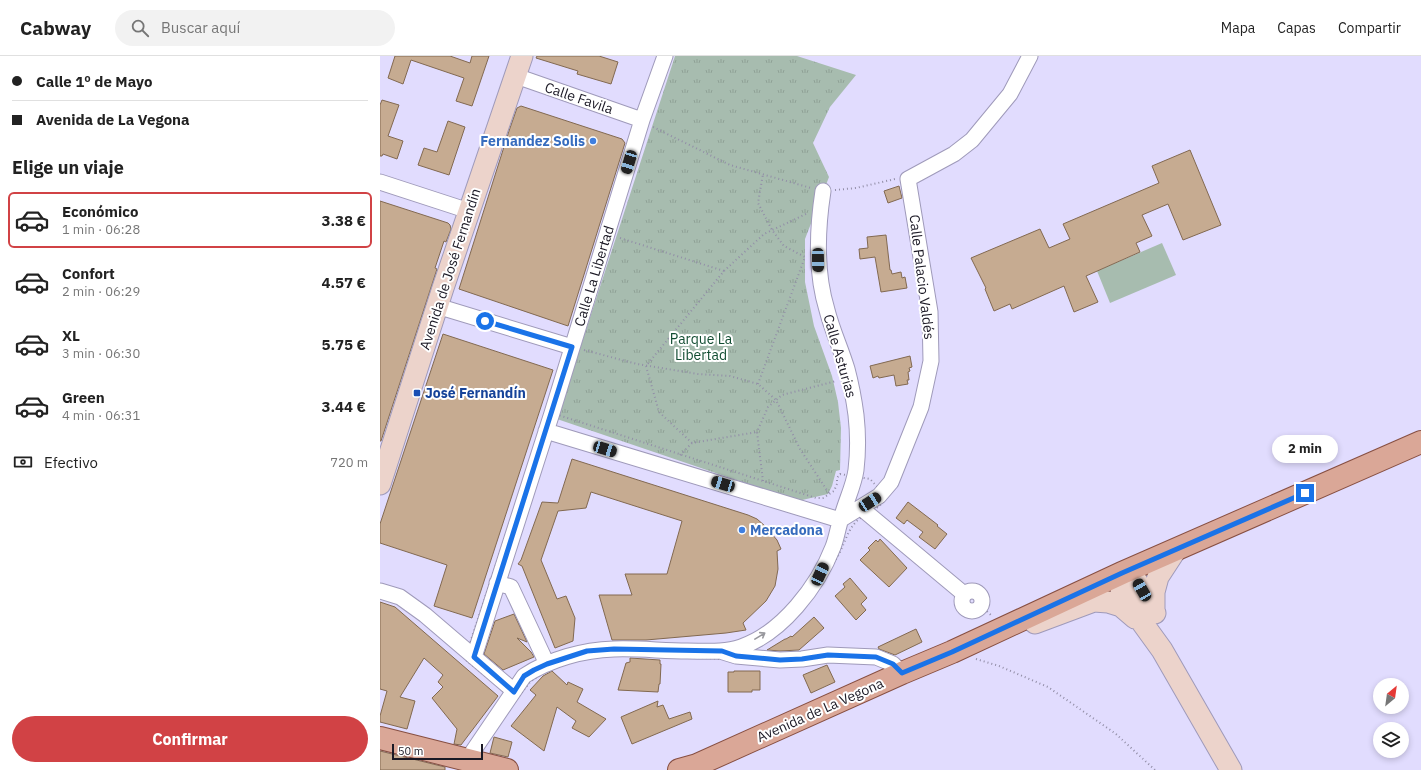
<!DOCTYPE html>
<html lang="es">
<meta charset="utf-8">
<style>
:root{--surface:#fff;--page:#f2f2f2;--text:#222;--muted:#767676;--line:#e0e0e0;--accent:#d14245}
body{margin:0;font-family:"IBM Plex Sans",sans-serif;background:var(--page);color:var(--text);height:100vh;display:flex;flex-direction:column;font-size:15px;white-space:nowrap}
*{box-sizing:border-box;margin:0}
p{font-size:13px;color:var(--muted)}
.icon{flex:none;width:22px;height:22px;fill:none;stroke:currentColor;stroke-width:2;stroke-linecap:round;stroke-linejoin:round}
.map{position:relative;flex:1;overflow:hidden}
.details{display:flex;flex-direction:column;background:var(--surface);width:380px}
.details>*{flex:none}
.hud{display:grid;align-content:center;height:88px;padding:0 12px;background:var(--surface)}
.needle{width:26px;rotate:29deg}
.buttons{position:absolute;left:993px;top:622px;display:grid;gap:8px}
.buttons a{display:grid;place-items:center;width:36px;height:36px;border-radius:50%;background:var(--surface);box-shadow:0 2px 6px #0003;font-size:20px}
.scale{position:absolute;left:12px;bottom:10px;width:91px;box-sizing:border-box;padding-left:4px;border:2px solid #1b1925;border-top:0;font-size:11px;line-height:14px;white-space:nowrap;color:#1b1925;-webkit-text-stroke:3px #fff;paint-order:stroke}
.end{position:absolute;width:18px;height:18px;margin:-9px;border:5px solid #1a73e8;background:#fff;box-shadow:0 0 0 2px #fff}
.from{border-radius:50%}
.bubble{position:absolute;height:28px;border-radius:14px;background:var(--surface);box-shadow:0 2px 6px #0003;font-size:13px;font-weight:700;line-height:28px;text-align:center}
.car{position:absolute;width:12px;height:24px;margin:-12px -6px;border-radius:5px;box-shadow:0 0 3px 1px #0007;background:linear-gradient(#222 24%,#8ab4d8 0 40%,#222 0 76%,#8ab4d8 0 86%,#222 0)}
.hud b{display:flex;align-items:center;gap:14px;height:38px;font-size:15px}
.hud b+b{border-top:1px solid var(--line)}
.hud i{width:10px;height:10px;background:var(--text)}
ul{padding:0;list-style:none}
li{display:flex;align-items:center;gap:12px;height:56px;margin:0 8px 6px;padding:0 4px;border:2px solid transparent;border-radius:6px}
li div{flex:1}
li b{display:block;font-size:15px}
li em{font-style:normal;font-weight:700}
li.selected{border-color:var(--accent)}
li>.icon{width:36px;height:36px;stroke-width:1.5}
h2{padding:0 12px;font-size:18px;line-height:48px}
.pay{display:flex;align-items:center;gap:10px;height:44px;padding:0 12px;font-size:15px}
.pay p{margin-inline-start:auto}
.primary-button{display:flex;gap:8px;margin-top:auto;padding:8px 12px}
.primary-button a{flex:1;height:46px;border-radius:24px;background:var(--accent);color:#fff;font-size:16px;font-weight:700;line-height:46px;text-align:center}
header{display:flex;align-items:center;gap:24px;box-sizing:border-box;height:56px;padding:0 20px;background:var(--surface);border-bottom:1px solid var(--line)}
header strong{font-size:19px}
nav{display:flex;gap:22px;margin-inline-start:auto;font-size:14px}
.search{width:280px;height:36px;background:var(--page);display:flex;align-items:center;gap:10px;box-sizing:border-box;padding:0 14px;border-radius:22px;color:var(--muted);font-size:15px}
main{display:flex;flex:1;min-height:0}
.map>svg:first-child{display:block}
</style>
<header>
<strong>Cabway</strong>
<div class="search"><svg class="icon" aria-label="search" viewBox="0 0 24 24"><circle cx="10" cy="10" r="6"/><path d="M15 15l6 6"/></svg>Buscar aquí</div>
<nav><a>Mapa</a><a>Capas</a><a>Compartir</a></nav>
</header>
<main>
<section class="details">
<div class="hud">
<b><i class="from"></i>Calle 1º de Mayo</b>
<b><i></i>Avenida de La Vegona</b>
</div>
<h2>Elige un viaje</h2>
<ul>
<li class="selected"><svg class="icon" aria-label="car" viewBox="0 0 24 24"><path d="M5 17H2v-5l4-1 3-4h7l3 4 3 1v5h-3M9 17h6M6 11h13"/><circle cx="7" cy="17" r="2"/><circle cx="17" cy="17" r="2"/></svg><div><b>Económico</b><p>1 min · 06:28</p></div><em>3.38 €</em></li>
<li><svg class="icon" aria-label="car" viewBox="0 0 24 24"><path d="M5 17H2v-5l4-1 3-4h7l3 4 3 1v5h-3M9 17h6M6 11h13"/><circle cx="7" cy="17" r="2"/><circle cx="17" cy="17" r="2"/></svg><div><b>Confort</b><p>2 min · 06:29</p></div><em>4.57 €</em></li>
<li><svg class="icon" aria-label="car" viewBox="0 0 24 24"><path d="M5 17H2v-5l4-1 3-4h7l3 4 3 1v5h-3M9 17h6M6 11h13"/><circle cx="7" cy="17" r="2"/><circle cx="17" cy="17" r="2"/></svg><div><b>XL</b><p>3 min · 06:30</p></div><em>5.75 €</em></li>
<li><svg class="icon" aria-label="car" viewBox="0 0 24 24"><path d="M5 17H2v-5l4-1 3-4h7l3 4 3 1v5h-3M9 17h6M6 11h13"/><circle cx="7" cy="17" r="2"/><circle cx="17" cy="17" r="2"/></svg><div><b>Green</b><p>4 min · 06:31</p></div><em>3.44 €</em></li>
</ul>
<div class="pay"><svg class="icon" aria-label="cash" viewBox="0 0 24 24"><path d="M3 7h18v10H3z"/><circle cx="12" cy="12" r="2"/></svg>Efectivo<p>720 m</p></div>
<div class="primary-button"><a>Confirmar</a></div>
</section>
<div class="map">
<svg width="1041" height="714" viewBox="0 0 1041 714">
<defs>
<pattern id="park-tufts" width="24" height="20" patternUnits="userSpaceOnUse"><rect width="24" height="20" fill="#a7bcaf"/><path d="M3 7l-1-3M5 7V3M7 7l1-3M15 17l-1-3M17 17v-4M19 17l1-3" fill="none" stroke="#8fa196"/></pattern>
</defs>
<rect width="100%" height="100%" fill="#e1dcfe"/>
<!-- green -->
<path fill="#a7bcaf" d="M782,187L796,219L730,247L717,215Z"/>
<!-- park -->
<path fill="url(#park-tufts)" d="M295,0H417L476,19L450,51L433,87L449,121L425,183V226L434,270L452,320L458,346L461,372L460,414L456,415L452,430L448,438L418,445L177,363Z"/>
<!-- building -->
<path fill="#c6ab91" stroke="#826951" d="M15,0H70L90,7L92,0H109L92,50L76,45L84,22L31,4L23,28L8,22Z
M157,0H219L238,6L231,28L197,18L198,15L156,2Z
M2,44L19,49L8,80L23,85L17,103L3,98L2,100H0V49Z
M141,50L242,83L245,87L188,270L79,233L129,75L137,52Z
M68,65L85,71L69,119L38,109L44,92L57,96Z
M810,94L841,169L803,184L788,148L762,159L772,180L756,187L760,196L706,220L718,246L694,256L684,230L632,253L630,248L614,255L605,233L606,232L591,202L660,173L669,192L690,183L683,168L779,127L772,110Z
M519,130L522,142L508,147L504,135Z
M0,145L68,167L70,169L71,173L66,186L64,185L55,212L57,213L1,385H0Z
M506,179L510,214H511L512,218L521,216L522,222L525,221L527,232L501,236L495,201L480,203L479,193L488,192L487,181Z
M63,278L173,314L92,562L54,550L67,509L0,487V468Z
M530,300L532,311L529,312L530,315L528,316L529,324H527L528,328L516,330L514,319L499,322L498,320L493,322L490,310Z
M192,403L368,459L377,463L385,470L397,484L401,493L397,495L398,513L395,530L386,545L363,567L366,574L346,577L266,584H232L219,539H252L245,518H287L302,465L211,436L206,452L178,455L161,504L177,543L186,540L195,562L193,585L175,592L142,510L138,508L141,504L162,446L178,447Z
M528,446L558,469L557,470L567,478L555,493L539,481L543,476L527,464L524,468L516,462Z
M500,483L527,512L509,531L480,504L490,494L488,492L496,484L498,486Z
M470,522L487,542L481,548L486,554L476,564L455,540L465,531L463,528Z
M0,546L15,551L118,640L81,689L74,688L77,673L52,642L63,631L58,626L63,619L44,602L20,641L35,645L27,673L0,666V660L7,635L0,633Z
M134,558L147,586L137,582L151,596L154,601L123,614L104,598L115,565Z
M434,561L444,572L419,594L400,595L387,594L405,583H406L411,580L412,581Z
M536,573L542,586L515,599L499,593L498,591Z
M250,602L280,604V608H281L280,628H279L278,636L238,634L246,607L250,606Z
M447,609L455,626L431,637L423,619Z
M172,615L187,629L188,626L203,633L197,646L226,663L209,681L192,672L196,665L177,651L164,695L131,670L156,639L150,634L163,620Z
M354,615H380V634H372V636H348V616H354Z
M278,645L277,651L283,649L289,663L310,656L312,663L252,688L241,661Z
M114,681L132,686L128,701L110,697Z
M0,695L65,711V714H0Z"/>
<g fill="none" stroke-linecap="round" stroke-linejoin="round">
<!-- street casing -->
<g stroke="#9f9aba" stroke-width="17">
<path id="street" d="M136,20L262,64
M0,126L89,155
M57,250L192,291
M166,375L460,464
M481,452L584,538
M460,464L499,440L511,426L541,351L551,305L550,256L528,123L574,98L592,84L630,38L650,0
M117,527L131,531L167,608
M582 545a10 10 0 1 1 20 0a10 10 0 1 1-20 0Z
M0,535L20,541L45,559L134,635
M343,596L356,600L400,604L422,603L448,599L496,601L513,608L522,617
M94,601L172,357L262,64L285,0
M87,704L144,620C170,603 203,594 234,593C258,592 283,595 307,595C325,595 344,597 361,591C402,577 438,530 453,491C457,481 458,470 462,460C466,445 474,429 476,414C478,397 478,377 476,359C474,344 471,328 467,313C461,293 452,274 447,254C435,215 437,174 443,135"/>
</g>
<!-- secondary casing -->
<g stroke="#9f9aba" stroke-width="23">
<path id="secondary" d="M0,428L63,232L142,0
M774,556V536L778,521L795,495
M775,557L756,524L742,517L741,533L748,547L782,594L851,714
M655,567L714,545L728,546L741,550L755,562"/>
</g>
<!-- primary casing -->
<g stroke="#874f42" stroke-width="24">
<path id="primary" d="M0,682L127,714
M299,714L317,709L522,617L572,596L742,517L1041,386"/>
</g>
<!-- path -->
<path stroke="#928ea7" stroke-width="2" stroke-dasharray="1 3" stroke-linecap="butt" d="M273,71L350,109L431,132
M455,134L476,132L515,123
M240,182L344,215
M204,294L257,308L318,318L350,320L378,328L396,344L420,393L450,439
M378,328L425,201L404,190L392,174L378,147L383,118
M172,357L436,442H443L454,435L457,428V422L460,418L490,423L506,440C502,454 483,457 475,467C467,476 464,489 458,500C451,511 445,523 437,534C415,566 381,594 343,603L234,597L209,601L169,612L150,626L134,646L131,647L123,642V634L86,604L89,590L166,358Z
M312,387L279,356L266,310L344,215L384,178L426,158
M300,399L312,387L377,376
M383,425L377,376L388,351L402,339L456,325
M601,550L612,560
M596,603L619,610L668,631L736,678L775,714"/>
<!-- street -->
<use href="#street" stroke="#fff" stroke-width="15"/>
<!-- secondary -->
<use href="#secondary" stroke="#ecd3cb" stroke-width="21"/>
<!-- primary -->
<use href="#primary" stroke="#daa797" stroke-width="22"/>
</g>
<!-- one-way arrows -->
<defs><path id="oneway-shaft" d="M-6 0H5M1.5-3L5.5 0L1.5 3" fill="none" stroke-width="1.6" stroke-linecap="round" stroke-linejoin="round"/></defs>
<use stroke="#98989d" href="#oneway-shaft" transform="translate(380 580) rotate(-31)"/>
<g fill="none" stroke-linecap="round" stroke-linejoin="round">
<!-- route -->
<path stroke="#1a73e8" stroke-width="5" d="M105,265L192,291L94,601L134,636L144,620L154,614L167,608L207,595L234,593L342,595L356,600L400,604L422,603L448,599L496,601L513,608L522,617L572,596L742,517L925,437"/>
</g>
<!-- markers -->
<g fill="#3f7fe0" stroke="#fff" stroke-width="1.5">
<circle cx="213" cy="85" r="4"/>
<circle cx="362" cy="474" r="4"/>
</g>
<rect fill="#1a4fb4" stroke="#fff" stroke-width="1.5" x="33" y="333" width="8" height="8" rx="2"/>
<g text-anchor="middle" stroke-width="4" stroke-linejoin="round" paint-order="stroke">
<!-- street labels -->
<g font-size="14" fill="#1b1925" stroke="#fff">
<text transform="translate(199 42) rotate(19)" y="5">Calle Favila</text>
<text transform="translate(70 213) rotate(-72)" y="5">Avenida de José Fernandín</text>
<text transform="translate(214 220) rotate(-73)" y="5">Calle La Libertad</text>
<text transform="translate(542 221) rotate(83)" y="5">Calle Palacio Valdés</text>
<text transform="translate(460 300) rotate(74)" y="5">Calle Asturias</text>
<text transform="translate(440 654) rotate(-24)" y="5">Avenida de La Vegona</text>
</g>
<!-- shop labels -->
<g font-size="14" font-weight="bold" fill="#366cbe" stroke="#fff" text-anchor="end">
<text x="205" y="90">Fernandez Solis</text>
<text x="370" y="479" text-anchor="start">Mercadona</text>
</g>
<!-- park labels -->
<g font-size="14" fill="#114c31" stroke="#fff">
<text x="321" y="288">Parque La<tspan x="321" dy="16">Libertad</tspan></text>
</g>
<!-- transit labels -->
<g font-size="14" font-weight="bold" fill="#164399" stroke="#fff" text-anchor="start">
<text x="45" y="342">José Fernandín</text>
</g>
</g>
</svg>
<div class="buttons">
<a><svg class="needle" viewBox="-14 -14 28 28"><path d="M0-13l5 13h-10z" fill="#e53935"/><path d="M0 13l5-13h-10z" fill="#767676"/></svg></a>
<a><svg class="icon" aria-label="layers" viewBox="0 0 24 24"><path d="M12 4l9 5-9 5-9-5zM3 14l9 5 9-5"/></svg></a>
</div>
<div class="scale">50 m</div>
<i class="end from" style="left:105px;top:265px"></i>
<i class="end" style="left:925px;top:437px"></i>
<div class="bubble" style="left:892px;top:379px;width:66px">2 min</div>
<i class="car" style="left:249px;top:106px;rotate:197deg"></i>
<i class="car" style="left:438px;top:204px;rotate:179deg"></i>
<i class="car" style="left:225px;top:393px;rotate:107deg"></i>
<i class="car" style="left:343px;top:428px;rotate:287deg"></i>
<i class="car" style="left:490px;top:446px;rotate:57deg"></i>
<i class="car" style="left:440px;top:518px;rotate:25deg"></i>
<i class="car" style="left:762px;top:534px;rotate:330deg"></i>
</div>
</main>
